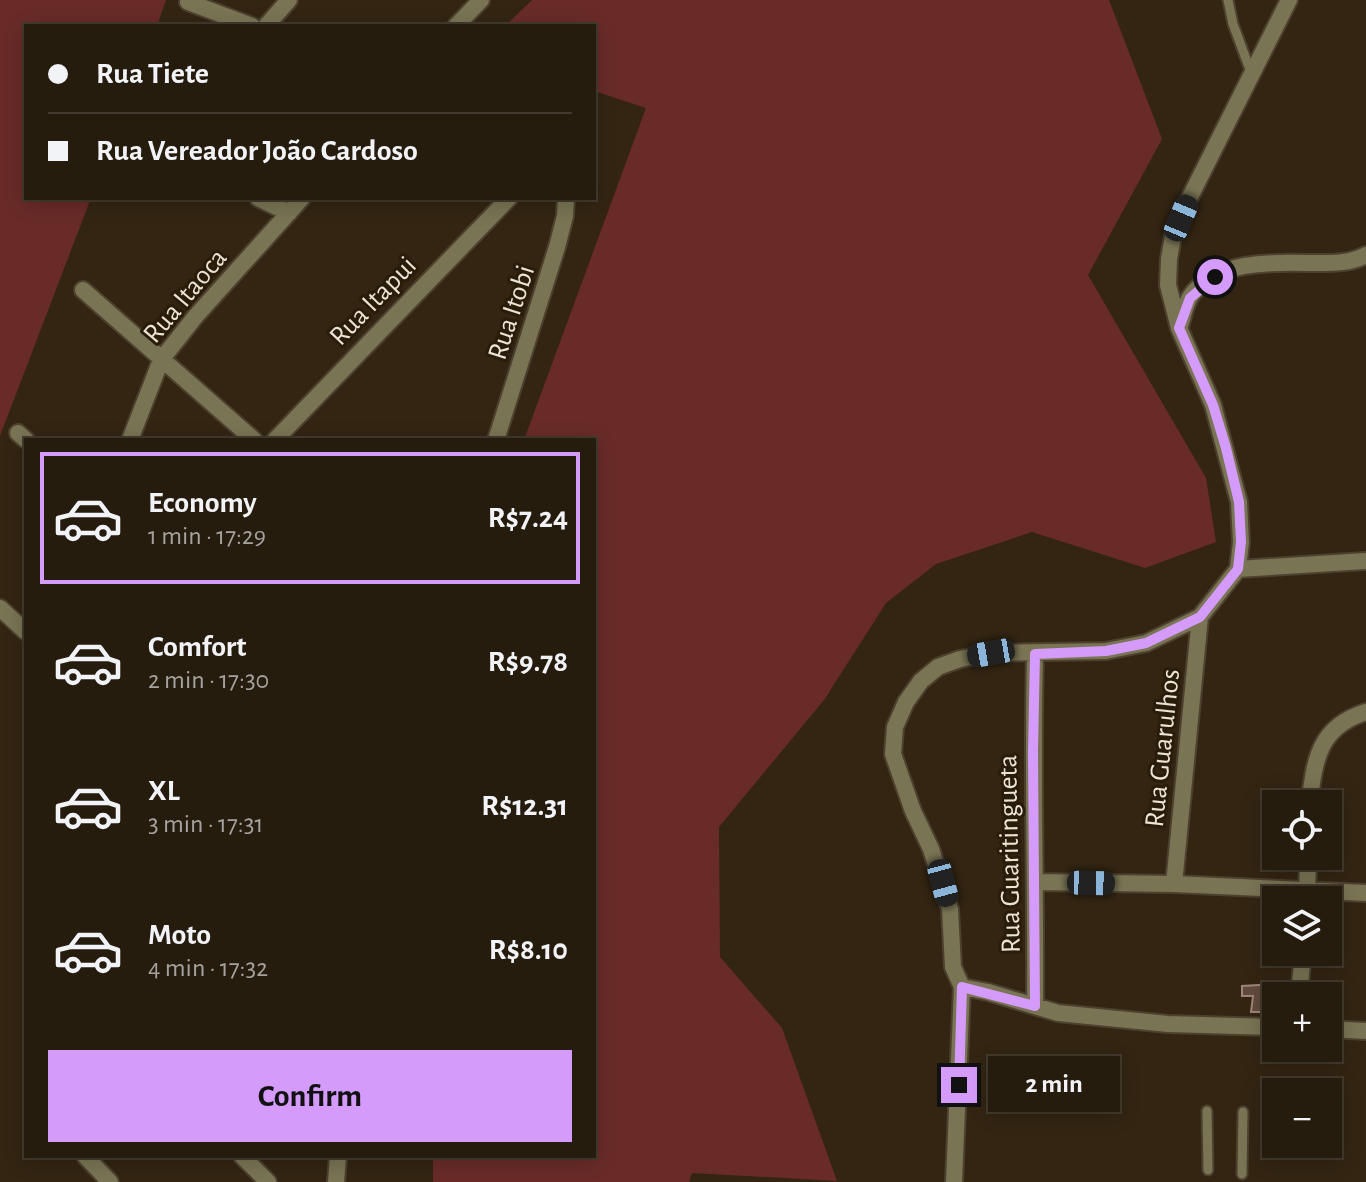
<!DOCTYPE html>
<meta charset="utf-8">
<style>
:root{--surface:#261c0e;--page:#2e2517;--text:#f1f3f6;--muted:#a4a19e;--line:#423a2e;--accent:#d59bfa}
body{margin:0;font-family:"Alegreya Sans",sans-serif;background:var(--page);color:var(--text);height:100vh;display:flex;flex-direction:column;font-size:30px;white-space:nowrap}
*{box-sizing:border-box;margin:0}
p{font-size:26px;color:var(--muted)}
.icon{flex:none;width:44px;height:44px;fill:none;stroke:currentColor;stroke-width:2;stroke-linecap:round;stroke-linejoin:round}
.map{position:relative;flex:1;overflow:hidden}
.drawer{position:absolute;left:24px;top:438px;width:572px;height:720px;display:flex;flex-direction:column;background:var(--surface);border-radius:0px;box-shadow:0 4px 20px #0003,0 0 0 2px var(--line)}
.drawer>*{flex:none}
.hud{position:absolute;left:24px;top:24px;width:572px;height:176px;border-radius:0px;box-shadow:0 4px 20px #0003,0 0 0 2px var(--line);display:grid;align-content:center;height:176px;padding:0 24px;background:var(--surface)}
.buttons{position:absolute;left:1262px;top:790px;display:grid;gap:16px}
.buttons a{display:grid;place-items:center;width:80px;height:80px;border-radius:0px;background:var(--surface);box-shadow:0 4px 20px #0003,0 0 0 2px var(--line);font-size:40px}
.end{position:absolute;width:36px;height:36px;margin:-18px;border:10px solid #d59bfa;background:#111;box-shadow:0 0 0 4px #111}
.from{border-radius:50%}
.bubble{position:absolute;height:56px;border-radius:0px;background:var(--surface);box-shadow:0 4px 20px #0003,0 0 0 2px var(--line);font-size:26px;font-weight:700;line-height:56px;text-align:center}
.car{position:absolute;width:24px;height:48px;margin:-24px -12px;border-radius:10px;box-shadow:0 0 6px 2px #0007;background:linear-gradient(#222 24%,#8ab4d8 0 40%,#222 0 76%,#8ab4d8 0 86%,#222 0)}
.hud b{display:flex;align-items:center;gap:28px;height:76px;font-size:30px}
.hud b+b{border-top:2px solid var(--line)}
.hud i{width:20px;height:20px;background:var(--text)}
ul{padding:14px 0 0;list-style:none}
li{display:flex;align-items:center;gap:24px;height:132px;margin:0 16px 12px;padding:0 8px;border:4px solid transparent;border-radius:0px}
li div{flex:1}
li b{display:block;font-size:30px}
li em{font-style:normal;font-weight:700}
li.on{border-color:var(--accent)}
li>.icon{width:72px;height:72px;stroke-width:1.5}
.action{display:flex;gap:16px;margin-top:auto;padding:16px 24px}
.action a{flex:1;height:92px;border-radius:0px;background:var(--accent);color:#111;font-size:32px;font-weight:700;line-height:92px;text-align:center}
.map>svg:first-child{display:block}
</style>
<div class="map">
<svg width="1366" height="1182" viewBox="0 0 1366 1182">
<rect width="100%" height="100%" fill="#332512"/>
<!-- green -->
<path fill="#692b28" d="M0,0H166L157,26H26V198H91L0,436Z
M532,0H1109L1162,139L1088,275L1206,478L1216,542L1145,568L1032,532L936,564L886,603L824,700L719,827L720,957L782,1028L837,1181L692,1173L689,1182H433V1156H594V440H524L646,108L594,91V26H505Z"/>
<!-- building -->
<path fill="#624b3e" stroke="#a08678" stroke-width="2" d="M1276,984L1289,986L1288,996H1276V1012H1251L1253,996H1242V986Z"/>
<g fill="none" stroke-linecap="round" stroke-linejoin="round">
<!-- service casing -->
<g stroke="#4d402e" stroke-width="13">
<path id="service" d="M1228,0L1233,24L1252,75
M1207,1111L1208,1170
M1242,1174L1243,1112"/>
</g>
<!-- minor casing -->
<g stroke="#4d402e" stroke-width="20">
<path id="minor" d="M188,2L252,26
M266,26L289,0
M456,26L481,0
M258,198L289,213
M83,290L254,440
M1180,326C1183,317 1185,305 1190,297C1215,260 1273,262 1311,263C1329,263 1350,264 1366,255
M18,433L26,440
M130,440L161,360L195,317L302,198
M275,440L509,198
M496,440L557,247L565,216L566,198
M1238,569L1366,561
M0,608L26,632
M1309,804C1315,760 1318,727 1366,712
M1036,882L1174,884L1366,893
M1174,884L1200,617
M1307,898L1308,856
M962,987L988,992L1058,1013L1168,1024L1276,1027
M1299,996L1303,952
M1035,1006C1036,888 1032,771 1035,654
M1328,1029L1366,1031
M85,1156L110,1182
M242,1156L268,1182
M336,1182L338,1156
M954,1182L962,987L953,967L950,909L931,849L913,811L893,754L895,727L906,702L921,681L938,667L960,659L991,653L1106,651L1146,643L1200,617L1238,569L1241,542L1239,502L1213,405L1179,328L1168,285L1169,259L1173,236L1189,199L1289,0"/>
</g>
<!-- service -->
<use href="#service" stroke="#797454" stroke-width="9"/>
<!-- minor -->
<use href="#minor" stroke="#797454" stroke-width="16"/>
</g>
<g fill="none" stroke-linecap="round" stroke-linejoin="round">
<!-- route -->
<path stroke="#d59bfa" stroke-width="10" d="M959,1085L962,987L1035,1006L1033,752L1035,654L1106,651L1146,643L1200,617L1238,569L1241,542L1239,502L1226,448L1213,405L1179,328L1190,298L1215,277"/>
</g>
<g text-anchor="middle" stroke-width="6" stroke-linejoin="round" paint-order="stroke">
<!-- street labels -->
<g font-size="28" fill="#ece3d7" stroke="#291c08">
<text transform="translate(184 295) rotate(-50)" y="10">Rua Itaoca</text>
<text transform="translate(372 300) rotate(-46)" y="10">Rua Itapui</text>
<text transform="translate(510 312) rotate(-72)" y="10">Rua Itobi</text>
<text transform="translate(1161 748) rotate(-84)" y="10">Rua Guarulhos</text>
<text transform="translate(1008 854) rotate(-91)" y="10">Rua Guaritingueta</text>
</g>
</g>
</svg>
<div class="buttons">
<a><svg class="icon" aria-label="locate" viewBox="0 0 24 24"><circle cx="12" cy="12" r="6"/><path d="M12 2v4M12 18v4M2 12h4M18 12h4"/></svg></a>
<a><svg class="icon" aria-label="layers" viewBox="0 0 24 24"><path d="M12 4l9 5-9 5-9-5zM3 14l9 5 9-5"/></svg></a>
<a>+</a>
<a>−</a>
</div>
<i class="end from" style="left:1215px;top:277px"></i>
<i class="end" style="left:959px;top:1085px"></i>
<div class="bubble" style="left:988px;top:1056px;width:132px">2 min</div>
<i class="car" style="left:1181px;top:218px;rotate:23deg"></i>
<i class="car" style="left:991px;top:653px;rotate:260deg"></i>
<i class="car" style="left:943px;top:883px;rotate:165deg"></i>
<i class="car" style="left:1091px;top:883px;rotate:91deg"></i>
<div class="hud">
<b><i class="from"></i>Rua Tiete</b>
<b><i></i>Rua Vereador João Cardoso</b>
</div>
<section class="drawer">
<ul>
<li class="on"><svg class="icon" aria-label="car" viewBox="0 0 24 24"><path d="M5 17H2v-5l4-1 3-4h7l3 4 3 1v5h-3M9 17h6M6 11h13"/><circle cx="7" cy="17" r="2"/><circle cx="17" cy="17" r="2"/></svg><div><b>Economy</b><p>1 min · 17:29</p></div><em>R$7.24</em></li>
<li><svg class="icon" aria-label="car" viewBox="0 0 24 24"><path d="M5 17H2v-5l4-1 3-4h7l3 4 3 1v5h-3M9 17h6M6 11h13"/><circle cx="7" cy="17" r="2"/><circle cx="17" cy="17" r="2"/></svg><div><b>Comfort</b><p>2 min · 17:30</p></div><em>R$9.78</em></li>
<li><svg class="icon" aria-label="car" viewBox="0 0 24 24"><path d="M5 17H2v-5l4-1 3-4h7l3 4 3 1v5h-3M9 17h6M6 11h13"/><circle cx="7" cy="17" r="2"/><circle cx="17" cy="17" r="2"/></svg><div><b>XL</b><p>3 min · 17:31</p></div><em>R$12.31</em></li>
<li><svg class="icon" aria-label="car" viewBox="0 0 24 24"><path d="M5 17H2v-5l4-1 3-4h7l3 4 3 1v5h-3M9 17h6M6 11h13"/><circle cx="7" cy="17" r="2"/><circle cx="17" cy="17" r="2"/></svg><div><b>Moto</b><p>4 min · 17:32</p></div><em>R$8.10</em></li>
</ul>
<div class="action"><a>Confirm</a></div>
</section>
</div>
